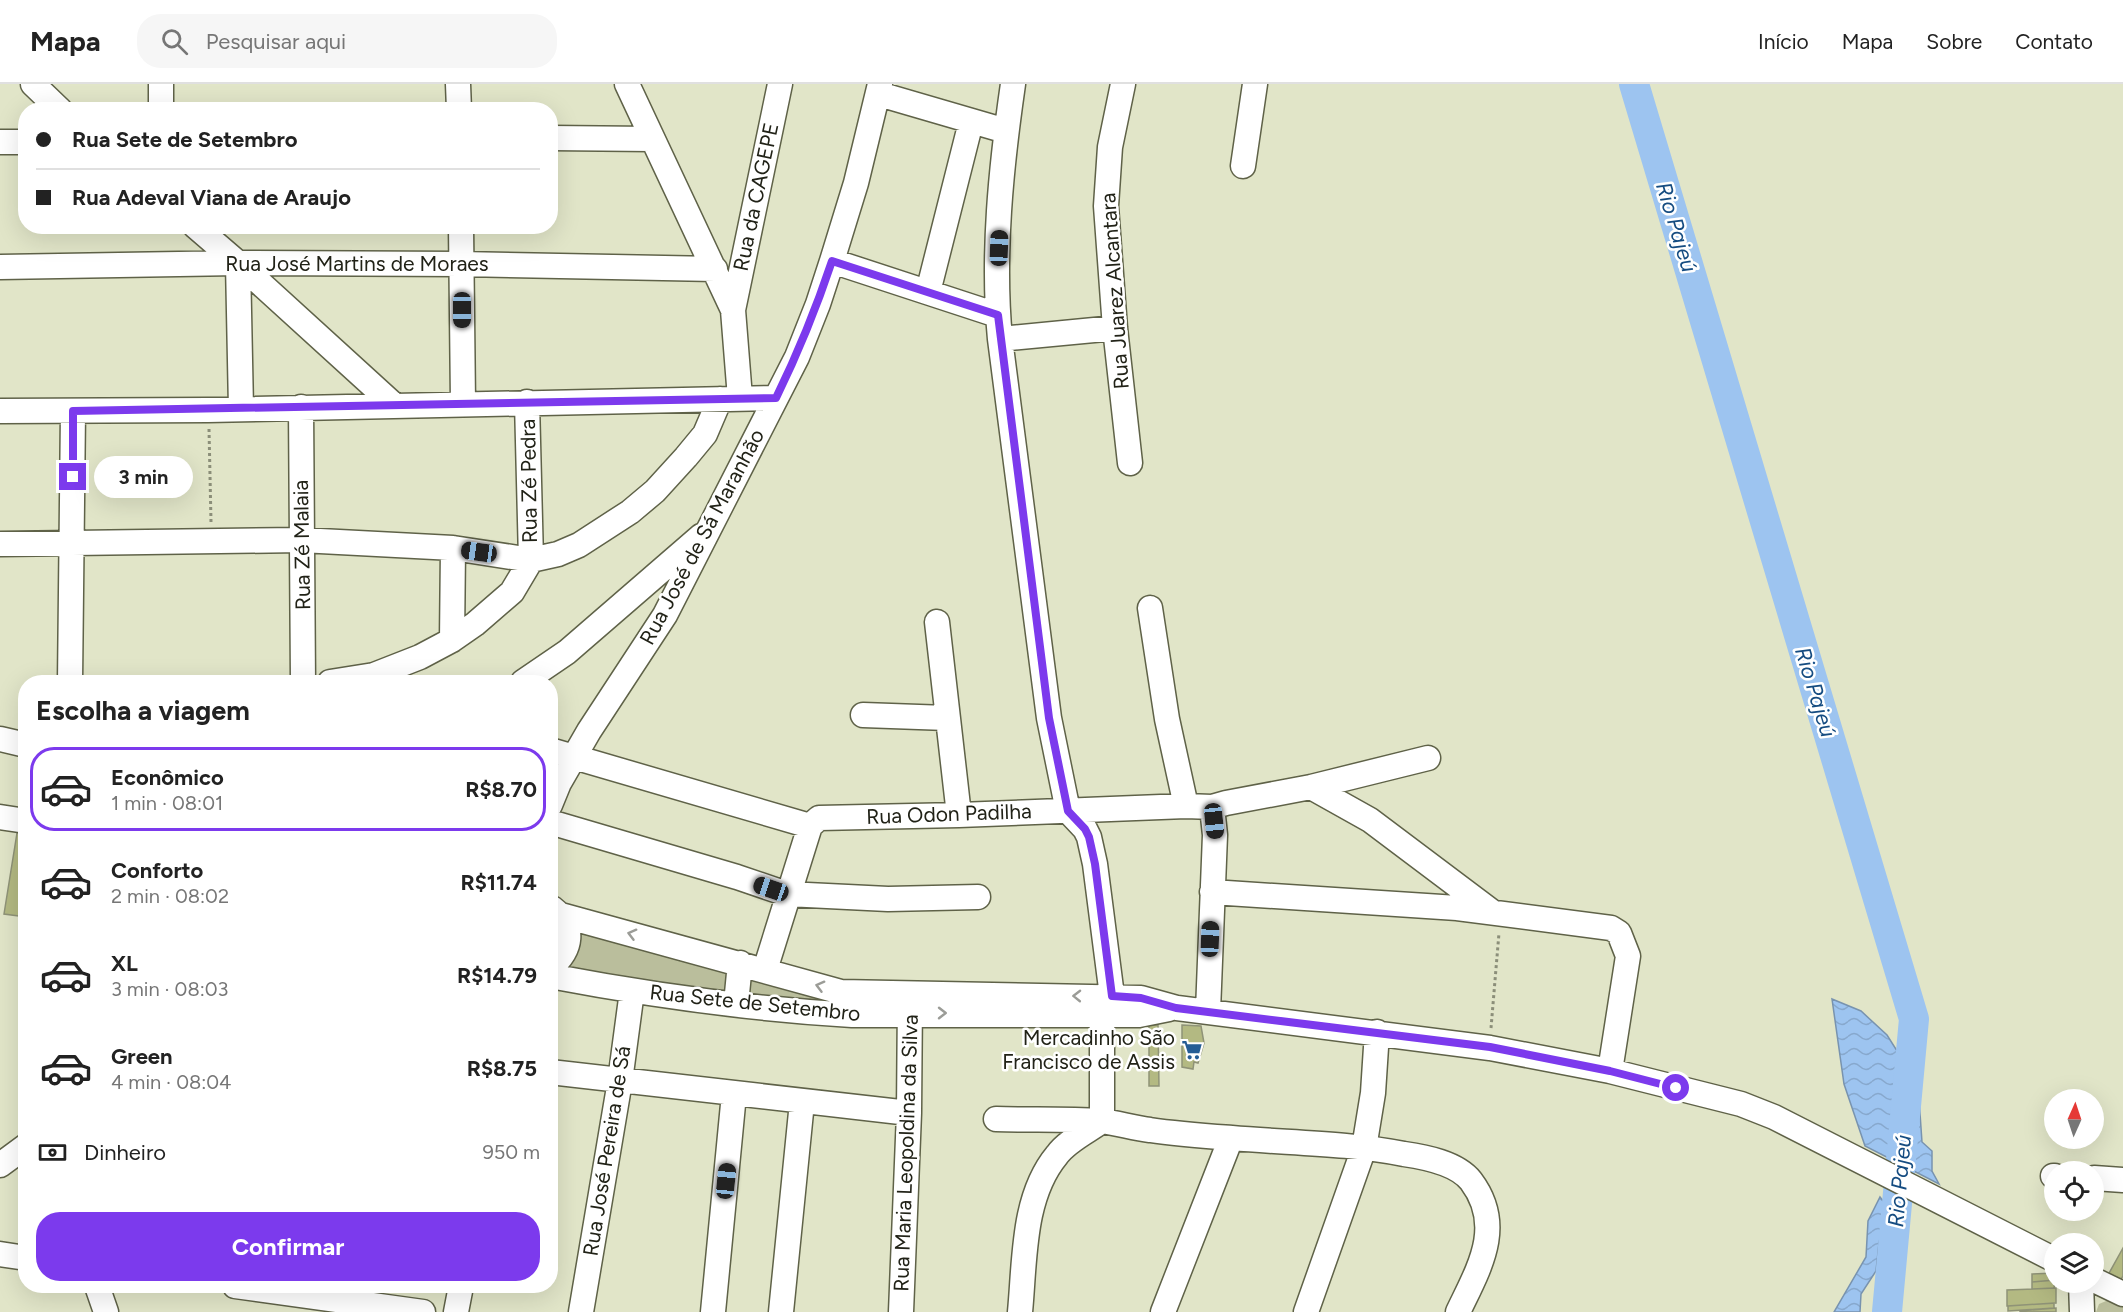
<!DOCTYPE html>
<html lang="pt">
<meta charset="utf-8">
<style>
:root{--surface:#fff;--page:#f6f6f6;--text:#222;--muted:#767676;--line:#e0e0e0;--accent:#7c3aed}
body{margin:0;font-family:Figtree,sans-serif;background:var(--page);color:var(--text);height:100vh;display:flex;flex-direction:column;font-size:22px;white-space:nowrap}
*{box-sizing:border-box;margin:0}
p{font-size:20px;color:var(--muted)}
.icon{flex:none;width:33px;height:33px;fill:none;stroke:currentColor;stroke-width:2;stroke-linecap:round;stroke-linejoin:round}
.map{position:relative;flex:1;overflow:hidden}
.sheet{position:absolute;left:18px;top:591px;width:540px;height:618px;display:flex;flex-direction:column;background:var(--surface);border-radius:24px;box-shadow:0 6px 24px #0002}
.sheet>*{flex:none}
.banner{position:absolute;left:18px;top:18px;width:540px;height:132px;border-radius:24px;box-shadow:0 6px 24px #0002;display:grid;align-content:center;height:132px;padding:0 18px;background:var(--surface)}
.needle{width:39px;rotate:3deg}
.buttons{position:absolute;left:2044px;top:1005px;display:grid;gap:12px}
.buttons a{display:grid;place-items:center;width:60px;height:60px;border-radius:50%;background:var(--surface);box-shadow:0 6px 24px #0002;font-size:30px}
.end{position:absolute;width:27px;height:27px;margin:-14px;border:8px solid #7c3aed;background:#fff;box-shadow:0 0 0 3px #fff}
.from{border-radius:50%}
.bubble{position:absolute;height:42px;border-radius:21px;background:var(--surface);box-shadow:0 6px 24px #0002;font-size:20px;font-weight:700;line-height:42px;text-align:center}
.car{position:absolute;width:18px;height:36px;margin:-18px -9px;border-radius:8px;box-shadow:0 0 4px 2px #0007;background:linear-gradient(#222 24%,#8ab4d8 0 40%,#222 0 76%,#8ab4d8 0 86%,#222 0)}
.banner b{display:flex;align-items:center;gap:21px;height:57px;font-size:22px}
.banner b+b{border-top:2px solid var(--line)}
.banner i{width:15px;height:15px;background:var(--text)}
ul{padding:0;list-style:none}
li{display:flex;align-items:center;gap:18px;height:84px;margin:0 12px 9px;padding:0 6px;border:3px solid transparent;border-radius:24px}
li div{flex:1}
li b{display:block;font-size:22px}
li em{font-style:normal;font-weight:700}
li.on{border-color:var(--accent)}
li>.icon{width:54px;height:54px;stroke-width:1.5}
h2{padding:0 18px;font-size:27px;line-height:72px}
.pay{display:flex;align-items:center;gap:15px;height:66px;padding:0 18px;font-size:22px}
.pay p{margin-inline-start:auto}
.cta{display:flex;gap:12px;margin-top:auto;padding:12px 18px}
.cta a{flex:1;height:69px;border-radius:24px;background:var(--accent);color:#fff;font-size:24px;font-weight:700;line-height:69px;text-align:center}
header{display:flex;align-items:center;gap:36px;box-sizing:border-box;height:84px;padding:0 30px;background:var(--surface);border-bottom:2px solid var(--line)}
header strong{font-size:28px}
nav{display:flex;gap:33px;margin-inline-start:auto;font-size:21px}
.search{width:420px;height:54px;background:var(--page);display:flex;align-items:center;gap:15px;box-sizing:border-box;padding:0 21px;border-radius:24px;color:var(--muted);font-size:22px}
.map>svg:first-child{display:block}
</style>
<header>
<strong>Mapa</strong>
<div class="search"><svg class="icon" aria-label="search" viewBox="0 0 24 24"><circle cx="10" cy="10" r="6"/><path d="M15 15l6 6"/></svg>Pesquisar aqui</div>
<nav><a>Início</a><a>Mapa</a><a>Sobre</a><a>Contato</a></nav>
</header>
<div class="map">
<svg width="2123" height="1228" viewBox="0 0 2123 1228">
<defs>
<pattern id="water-waves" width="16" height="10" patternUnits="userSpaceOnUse" patternTransform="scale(1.5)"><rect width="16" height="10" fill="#9dc4f0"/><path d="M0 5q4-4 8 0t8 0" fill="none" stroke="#87a8cd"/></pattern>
</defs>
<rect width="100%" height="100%" fill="#e1e5c8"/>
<!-- park -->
<path fill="#babe9c" d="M551,832L846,916V923L551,886Z
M2111,1215L2123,1219V1228H2096L2099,1220Z"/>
<!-- water -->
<path fill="url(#water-waves)" stroke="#7893af" stroke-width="1.5" d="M1832,915L1861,927L1887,951L1918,1000L1922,1058L1932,1067V1087L1939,1100L1865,1062L1844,1000Z
M1880,1113L1887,1122L1879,1159L1876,1187L1861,1210L1860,1228H1834L1866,1173L1868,1137Z"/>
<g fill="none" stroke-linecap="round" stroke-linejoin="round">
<!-- river -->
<path stroke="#9dc4f0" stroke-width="30" d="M1634,0L1914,935L1887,1228"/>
</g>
<!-- building -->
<path fill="#b3b982" stroke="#8f9377" stroke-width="1.5" d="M17,749L26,750V833L4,830Z
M1149,941H1158L1159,1002H1149Z
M1182,941L1201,942L1204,959L1198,979L1194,978L1193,985L1182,983Z
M2123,1164V1192L2120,1197L2108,1191Z
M2054,1189L2055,1196L2032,1198V1190Z
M2055,1196L2054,1204L2032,1205V1198Z
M2056,1204V1219L2007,1222V1206Z
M2054,1219V1224L2008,1227V1222Z
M2056,1224V1228H2020V1227Z"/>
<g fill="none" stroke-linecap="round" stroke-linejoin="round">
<!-- minor casing -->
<g stroke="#5f6248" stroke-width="27">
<path id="minor" d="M33,0L60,26
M161,0V26
M458,0L459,26
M627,0L733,226L740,314
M1013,0C1001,83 992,171 1000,255L1049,634L1068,727L1085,745L1089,753L1095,780L1112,912
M1123,0L1110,63L1106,122L1115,244L1130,379
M879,10L1006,47
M550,54L652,55
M0,58H26
M1243,82L1255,0
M195,142L238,179L394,321
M461,142L463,319
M832,177L997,231
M238,179L241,325
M0,183L238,179L461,180L715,185
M928,208L971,38
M733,226L780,0
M1000,255L1115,244
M301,323L303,598
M0,327L208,326L776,314
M0,460L301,456L453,464L531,476L558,470L579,461L630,428L655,407L686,373L705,350L720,315
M1150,524L1167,635L1186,722
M937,538L959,731
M452,556L453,464
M70,598L73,327
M330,598L374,591L420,573L452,556L475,540L512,508L531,476L527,318
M523,598L567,568L701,452
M863,631L947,634
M0,655L26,661
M550,666L810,742L819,734L959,731L1186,722L1212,723L1226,719L1311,703L1428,674
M1311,703L1370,736L1491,827
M550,721L559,699L589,647L665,531L797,273L818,220L832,177L856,99L880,0
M0,733L26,737
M550,738L737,793L787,810L888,815L978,813
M1212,808L1457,824L1611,844L1619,849L1628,872L1610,987
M561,831L841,908L1141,914L1177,924L1490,964L1610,987L1741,1020L1774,1033L2055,1176
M550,884C572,866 576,843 552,824
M765,886L810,742
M550,892C650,911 751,925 852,931H1139L1169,925
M736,920L740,879
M1208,927L1215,751L1212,723
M550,988L909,1029
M996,1035C1030,1036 1066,1035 1101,1037C1117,1039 1134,1044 1150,1046C1177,1050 1205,1052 1232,1054C1289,1059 1348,1059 1404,1070C1425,1073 1457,1079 1471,1097C1505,1142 1479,1184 1458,1228
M0,1081L26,1062
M2053,1092H2055
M2094,1094L2123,1096
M0,1170L26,1174
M2094,1196L2123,1210
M2081,1198L2082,1228
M97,1202L106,1228
M235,1202L423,1228
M456,1228L461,1202
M581,1228L620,997L632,907
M713,1228L734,1010
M781,1228L802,1018
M901,1228L909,1029L910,913
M1020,1228C1025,1177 1022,1113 1057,1071C1067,1057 1088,1047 1102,1037V930
M1163,1228L1231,1054
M1306,1228L1364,1064L1373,1009L1377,948"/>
</g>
<!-- path -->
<path stroke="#8b8e79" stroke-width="3" stroke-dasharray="3 3" stroke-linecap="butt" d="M209,345L211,438
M1491,944L1499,849"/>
<!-- minor -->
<use href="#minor" stroke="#fff" stroke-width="24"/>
</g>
<!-- one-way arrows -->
<defs><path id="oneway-chevron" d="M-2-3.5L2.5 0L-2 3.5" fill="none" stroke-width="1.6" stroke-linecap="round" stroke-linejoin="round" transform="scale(1.5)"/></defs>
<g stroke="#9b9c97">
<use href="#oneway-chevron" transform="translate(632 850) rotate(-165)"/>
<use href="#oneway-chevron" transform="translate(820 902) rotate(-165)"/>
<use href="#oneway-chevron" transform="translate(1077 912) rotate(-179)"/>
<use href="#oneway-chevron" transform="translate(942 929)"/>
</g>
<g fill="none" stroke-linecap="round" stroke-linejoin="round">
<!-- route -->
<path stroke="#7c3aed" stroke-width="8" d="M73,393V327L776,314C798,269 816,225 832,177L998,231L1049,634L1068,727L1085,745L1089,753L1095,780L1112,912L1141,914L1176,924L1490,963L1610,987L1676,1004"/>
</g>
<!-- icons -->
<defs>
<g id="supermarket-bare" transform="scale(1.62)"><path d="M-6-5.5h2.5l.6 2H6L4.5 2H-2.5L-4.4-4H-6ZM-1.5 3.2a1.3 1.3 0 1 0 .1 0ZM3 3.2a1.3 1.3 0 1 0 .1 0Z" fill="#255d95" stroke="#fff" stroke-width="2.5" paint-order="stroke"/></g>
</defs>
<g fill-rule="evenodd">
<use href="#supermarket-bare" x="1192" y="966"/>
</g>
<g text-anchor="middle" stroke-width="5" stroke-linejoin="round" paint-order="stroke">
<!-- street labels -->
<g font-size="21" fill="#212217" stroke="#fff">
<text transform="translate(756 113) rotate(-78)" y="7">Rua da CAGEPE</text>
<text x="357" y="187">Rua José Martins de Moraes</text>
<text transform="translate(1115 207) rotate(-94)" y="7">Rua Juarez Alcantara</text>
<text transform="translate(529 397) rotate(-91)" y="7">Rua Zé Pedra</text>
<text transform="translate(702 453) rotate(-62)" y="7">Rua José de Sá Maranhão</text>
<text transform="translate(302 461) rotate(-91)" y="7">Rua Zé Malaia</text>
<text transform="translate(949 730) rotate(-2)" y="7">Rua Odon Padilha</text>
<text transform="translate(755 919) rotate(6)" y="7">Rua Sete de Setembro</text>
<text transform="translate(607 1067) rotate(-81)" y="7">Rua José Pereira de Sá</text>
<text transform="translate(906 1069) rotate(-88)" y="7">Rua Maria Leopoldina da Silva</text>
</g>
<!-- poi labels -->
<g font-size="21" fill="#212217" stroke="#fff" text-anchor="end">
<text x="1175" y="961">Mercadinho São<tspan x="1175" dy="24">Francisco de Assis</tspan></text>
</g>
<!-- water labels -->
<g font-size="22" font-style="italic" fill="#154c81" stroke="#fff">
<text transform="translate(1677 143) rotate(73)" y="8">Rio Pajeú</text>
<text transform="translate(1816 608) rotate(73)" y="8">Rio Pajeú</text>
<text transform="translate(1899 1097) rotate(-85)" y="8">Rio Pajeú</text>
</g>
</g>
</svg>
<div class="buttons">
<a><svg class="needle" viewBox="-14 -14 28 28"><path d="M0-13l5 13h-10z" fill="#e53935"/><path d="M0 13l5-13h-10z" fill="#767676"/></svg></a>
<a><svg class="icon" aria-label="locate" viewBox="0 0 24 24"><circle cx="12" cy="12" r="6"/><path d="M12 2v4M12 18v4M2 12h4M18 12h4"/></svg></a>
<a><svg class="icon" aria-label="layers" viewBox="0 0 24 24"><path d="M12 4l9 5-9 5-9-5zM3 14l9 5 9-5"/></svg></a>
</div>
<i class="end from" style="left:1676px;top:1004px"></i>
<i class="end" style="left:73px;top:393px"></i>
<div class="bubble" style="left:94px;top:372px;width:99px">3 min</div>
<i class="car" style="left:999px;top:164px;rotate:2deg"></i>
<i class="car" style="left:462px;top:226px;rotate:180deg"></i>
<i class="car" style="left:479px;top:468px;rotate:278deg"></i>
<i class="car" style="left:1214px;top:737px;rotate:174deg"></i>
<i class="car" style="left:771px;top:805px;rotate:289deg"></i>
<i class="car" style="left:1210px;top:855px;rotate:2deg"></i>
<i class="car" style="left:726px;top:1097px;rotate:6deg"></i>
<div class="banner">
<b><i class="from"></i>Rua Sete de Setembro</b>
<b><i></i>Rua Adeval Viana de Araujo</b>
</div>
<section class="sheet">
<h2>Escolha a viagem</h2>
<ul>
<li class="on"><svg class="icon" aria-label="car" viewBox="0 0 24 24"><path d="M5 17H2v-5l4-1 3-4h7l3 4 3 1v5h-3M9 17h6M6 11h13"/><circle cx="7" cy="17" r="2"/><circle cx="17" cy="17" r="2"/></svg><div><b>Econômico</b><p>1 min · 08:01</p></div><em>R$8.70</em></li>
<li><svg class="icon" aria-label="car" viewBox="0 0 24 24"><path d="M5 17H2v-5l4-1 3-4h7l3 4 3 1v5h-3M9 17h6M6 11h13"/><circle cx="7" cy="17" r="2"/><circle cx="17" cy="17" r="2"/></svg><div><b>Conforto</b><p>2 min · 08:02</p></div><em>R$11.74</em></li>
<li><svg class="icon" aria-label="car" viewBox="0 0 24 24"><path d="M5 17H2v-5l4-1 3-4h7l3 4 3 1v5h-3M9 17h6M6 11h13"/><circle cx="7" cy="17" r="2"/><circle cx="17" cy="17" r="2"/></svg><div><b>XL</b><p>3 min · 08:03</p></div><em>R$14.79</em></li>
<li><svg class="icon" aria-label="car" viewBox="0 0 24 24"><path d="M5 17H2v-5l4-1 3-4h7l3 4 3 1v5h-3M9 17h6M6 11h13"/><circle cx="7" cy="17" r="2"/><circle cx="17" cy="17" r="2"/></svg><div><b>Green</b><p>4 min · 08:04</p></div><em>R$8.75</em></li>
</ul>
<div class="pay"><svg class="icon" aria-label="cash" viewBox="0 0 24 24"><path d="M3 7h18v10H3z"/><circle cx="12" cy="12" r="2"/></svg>Dinheiro<p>950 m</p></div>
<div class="cta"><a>Confirmar</a></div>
</section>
</div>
